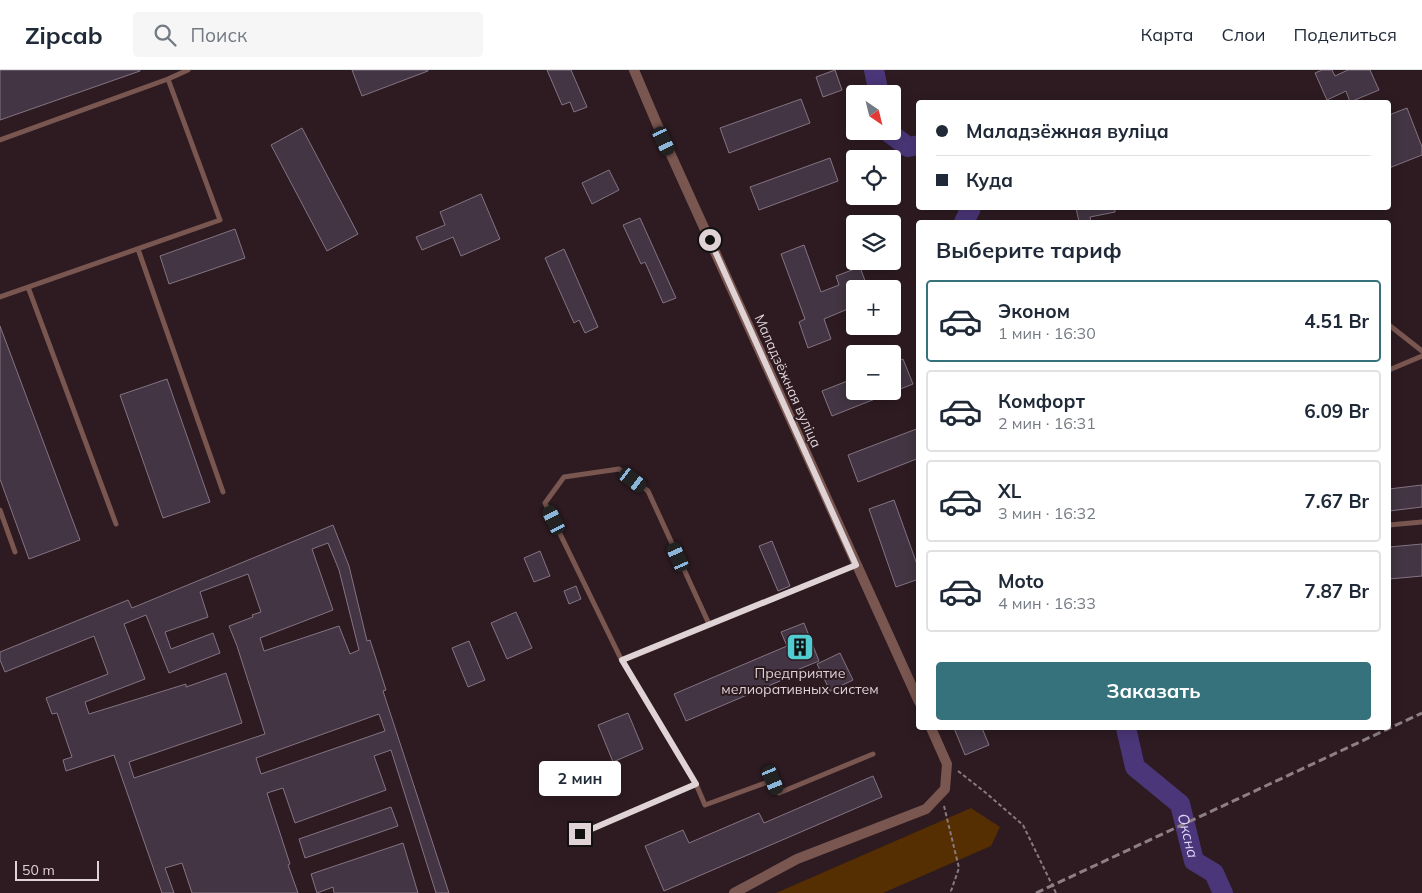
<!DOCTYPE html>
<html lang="ru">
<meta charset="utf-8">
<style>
:root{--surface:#fff;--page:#f6f6f7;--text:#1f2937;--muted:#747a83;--line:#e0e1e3;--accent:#36727c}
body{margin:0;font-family:Mulish,sans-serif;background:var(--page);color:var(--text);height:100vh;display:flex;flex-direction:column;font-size:19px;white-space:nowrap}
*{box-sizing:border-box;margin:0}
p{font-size:16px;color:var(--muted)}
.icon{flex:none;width:28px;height:28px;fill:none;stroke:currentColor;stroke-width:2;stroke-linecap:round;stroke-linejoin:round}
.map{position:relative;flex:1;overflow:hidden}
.sheet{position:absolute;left:916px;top:150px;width:475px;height:510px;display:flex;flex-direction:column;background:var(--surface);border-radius:5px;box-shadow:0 2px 12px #0003}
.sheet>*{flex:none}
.guide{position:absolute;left:916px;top:30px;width:475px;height:110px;border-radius:5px;box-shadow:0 2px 12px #0003;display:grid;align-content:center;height:110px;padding:0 20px;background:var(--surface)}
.needle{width:32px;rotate:145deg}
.fabs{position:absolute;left:846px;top:15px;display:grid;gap:10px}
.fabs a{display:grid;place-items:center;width:55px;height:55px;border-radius:5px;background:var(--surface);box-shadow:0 2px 12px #0003;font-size:25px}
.scale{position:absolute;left:15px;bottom:12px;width:84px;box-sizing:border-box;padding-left:5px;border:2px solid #dfd3d6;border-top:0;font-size:14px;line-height:18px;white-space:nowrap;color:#dfd3d6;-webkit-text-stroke:4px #2d1b21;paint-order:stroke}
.end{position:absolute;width:22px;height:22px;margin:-11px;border:6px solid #dfd3d6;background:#111;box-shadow:0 0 0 2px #111}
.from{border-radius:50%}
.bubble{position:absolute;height:35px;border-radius:5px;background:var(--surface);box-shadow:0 2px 12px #0003;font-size:16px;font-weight:700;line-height:35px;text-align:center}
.car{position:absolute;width:15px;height:30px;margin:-15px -8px;border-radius:6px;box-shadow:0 0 4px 1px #0007;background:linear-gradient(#222 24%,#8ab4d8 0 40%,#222 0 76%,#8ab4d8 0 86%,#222 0)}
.guide b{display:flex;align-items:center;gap:18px;height:48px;font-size:19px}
.guide b+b{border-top:1px solid var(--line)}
.guide i{width:12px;height:12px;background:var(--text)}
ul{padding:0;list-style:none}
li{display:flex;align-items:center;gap:15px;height:82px;margin:0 10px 8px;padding:0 10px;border:2px solid var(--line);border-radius:5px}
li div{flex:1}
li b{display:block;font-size:19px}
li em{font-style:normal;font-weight:700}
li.on{border-color:var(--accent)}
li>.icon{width:45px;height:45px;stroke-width:1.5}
h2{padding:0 20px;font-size:22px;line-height:60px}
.primary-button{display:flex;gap:10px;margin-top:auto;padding:10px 20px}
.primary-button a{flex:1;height:58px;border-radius:5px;background:var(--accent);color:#fff;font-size:20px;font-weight:700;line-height:58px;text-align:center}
header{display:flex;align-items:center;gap:30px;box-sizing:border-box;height:70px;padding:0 25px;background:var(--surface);border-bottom:1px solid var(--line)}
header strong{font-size:24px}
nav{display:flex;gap:28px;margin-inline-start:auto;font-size:18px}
.search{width:350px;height:45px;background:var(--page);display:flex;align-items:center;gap:12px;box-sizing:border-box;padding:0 18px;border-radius:5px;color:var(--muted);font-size:19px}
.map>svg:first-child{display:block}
</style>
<header>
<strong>Zipcab</strong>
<div class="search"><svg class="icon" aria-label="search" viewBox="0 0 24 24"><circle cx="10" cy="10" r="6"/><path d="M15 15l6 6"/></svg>Поиск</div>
<nav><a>Карта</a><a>Слои</a><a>Поделиться</a></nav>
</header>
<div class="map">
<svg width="1422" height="823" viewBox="0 0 1422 823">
<rect width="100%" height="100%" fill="#2d1b21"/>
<!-- green -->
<path fill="#552e01" d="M971,738L1000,757L991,776L883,823H776Z"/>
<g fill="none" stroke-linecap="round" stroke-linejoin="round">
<!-- river -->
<g stroke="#4a3678" stroke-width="20">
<path d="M874,0L879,24"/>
<path d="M887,61L908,77L919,75"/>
<path d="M964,152L971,138"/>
<path id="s1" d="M1126,658L1135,697L1180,734L1194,791L1214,803L1223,823"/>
</g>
</g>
<!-- building -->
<path fill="#433543" stroke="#847483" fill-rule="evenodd" d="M0,0H140V1L0,50Z
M352,0H428V1L362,26Z
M547,0H571L587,37L574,42L570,32L562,35Z
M835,0L842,20L823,27L816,7Z
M1322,0H1332L1335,6L1348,0H1370L1379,20L1350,32L1346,21L1327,30L1315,3Z
M801,29L810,53L729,83L720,58Z
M1407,38L1422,77V85L1389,98V45Z
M302,58L358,164L327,181L271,75Z
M830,88L838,111L759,140L750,117Z
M609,100L619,120L592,134L582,113Z
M481,124L500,169L461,186L453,167L422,180L416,167L445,155L440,142Z
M1076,138H1115V142L1090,147L1091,152H1079Z
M640,148L676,228L663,233L645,192L641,194L623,155Z
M235,159L245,188L169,214L160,186Z
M804,175L821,222L839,215L836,206L860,197L868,219H855V236L824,249L831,269L808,278L799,252L805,249L781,184Z
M564,179L598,257L585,263L579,250L574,253L545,188Z
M0,256L80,470L29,489L0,409Z
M903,289L913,314L832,346L822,321L855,308V321H892V294Z
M167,309L210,432L163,448L120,325Z
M919,358V388L858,412L848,385Z
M1422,415V437L1389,441V419Z
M894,430L919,500V509L896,517L869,439Z
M333,455L349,496L367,571L370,570L386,620L383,621L449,823H436L391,680L374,686L386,720L295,753L283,718L267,723L290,794L288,795L298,823H192L182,793L165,798L174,823H162L114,685L66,701L63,690L72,687L57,643L52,644L46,628L108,604L94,566L5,602L0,590V582L128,530L132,538ZM328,473L339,500L359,580L350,584L339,556L264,581L260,568L333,540L312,479ZM248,504L261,542L252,545L253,547L229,556L237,576L265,664L134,708L129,692L242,653L226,603L186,617V614L89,644L85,632L145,609L124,554L146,545L169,603L220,583L213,563L171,579L165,562L208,547L200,522ZM379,644L385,661L261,704L256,688Z
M772,471L790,516L778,521L759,476Z
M1422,474V506L1389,509V477Z
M540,481L550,506L534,512L524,488Z
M576,516L581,529L569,534L564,521Z
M516,542L532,578L507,589L491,553Z
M804,553L819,591L792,602L794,605L686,651L674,624L787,576L781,562Z
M469,571L485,610L468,617L452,578Z
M840,583L853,610L830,621L817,594Z
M628,643L643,679L613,692L598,655Z
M954,658H982L989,675L965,685Z
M873,706L882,727L664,821L645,776L683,760L689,773L759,743L764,753Z
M391,737L398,756L305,788L299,769Z
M403,773L418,823H334L333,817L317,823L311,804Z"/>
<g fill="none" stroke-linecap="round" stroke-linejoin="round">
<!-- path -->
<path stroke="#897a7f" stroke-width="2" stroke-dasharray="4 2.5" stroke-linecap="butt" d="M958,701L986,723L1023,755L1056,823
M944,736L959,798L951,821L952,823"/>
<!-- lane -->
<path stroke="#79564f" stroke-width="5" d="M0,70L168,9L188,0
M138,179L223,422
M28,217L116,454
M0,227L220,150L168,9
M1389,255L1422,281
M1389,300L1422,286
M0,440L15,482
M1389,455L1422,452
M709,554L648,421L619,399L564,407L545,433L622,591L856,495
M622,591L696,714L705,735L773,710L779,723L873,684
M580,764L696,714"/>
<!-- street -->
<path stroke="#79564f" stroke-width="10" d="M634,0L657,54L919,632
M734,823L797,789L926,739L945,719L947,694L931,658"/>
<!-- rail -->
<path stroke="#8d7f83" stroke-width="3" stroke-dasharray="8 4" stroke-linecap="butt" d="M1036,823L1422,643"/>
</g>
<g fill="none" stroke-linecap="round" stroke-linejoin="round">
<!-- route -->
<path stroke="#dfd3d6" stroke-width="6" d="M580,764L696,714L622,590L856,495L710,170"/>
</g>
<!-- icons -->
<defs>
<g id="building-square" transform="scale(1.4375)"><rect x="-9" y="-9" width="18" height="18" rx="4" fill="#51ccd1" stroke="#2d1b21"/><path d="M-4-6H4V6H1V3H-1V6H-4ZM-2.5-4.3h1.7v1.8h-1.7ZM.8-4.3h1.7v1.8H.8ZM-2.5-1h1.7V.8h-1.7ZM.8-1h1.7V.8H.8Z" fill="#111"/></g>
</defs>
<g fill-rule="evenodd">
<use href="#building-square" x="800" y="577"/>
</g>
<g text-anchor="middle" stroke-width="4" stroke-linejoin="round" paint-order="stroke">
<!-- street labels -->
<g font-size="14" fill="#dfd3d6" stroke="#2d1b21">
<text transform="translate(788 311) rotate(66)" y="5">Маладзёжная вуліца</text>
</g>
<!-- poi labels -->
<g font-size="14" fill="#dfd3d6" stroke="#2d1b21">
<text x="800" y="608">Предприятие<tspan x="800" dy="16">мелиоративных систем</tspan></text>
</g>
<!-- water labels -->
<g font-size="15" font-style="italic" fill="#dcd4fc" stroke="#2d1b21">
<text dy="5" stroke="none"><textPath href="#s1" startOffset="131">Оксна</textPath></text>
</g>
</g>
</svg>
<div class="fabs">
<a><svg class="needle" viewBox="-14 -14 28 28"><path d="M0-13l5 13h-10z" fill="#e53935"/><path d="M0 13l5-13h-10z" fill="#747a83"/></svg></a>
<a><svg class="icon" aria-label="locate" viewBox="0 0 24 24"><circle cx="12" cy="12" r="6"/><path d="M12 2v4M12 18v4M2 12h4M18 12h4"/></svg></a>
<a><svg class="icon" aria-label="layers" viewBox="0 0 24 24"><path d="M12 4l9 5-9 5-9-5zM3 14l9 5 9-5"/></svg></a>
<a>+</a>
<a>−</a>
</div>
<div class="scale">50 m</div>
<i class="end from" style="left:710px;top:170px"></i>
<i class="end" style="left:580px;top:764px"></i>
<div class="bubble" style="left:539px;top:691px;width:82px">2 мин</div>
<i class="car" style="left:664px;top:71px;rotate:155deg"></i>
<i class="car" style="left:633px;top:410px;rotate:127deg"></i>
<i class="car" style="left:554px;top:450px;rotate:334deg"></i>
<i class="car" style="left:678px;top:487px;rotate:336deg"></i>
<i class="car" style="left:773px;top:710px;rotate:157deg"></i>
<div class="guide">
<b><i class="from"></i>Маладзёжная вуліца</b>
<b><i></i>Куда</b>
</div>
<section class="sheet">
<h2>Выберите тариф</h2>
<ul>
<li class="on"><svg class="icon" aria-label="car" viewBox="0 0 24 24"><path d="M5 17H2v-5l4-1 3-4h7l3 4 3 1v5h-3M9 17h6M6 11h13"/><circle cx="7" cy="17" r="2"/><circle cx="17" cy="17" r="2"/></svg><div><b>Эконом</b><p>1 мин · 16:30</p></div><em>4.51 Br</em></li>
<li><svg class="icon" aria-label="car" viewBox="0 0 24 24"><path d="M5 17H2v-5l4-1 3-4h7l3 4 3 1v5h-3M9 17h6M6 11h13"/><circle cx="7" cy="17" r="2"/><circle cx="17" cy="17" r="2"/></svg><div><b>Комфорт</b><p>2 мин · 16:31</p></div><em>6.09 Br</em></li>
<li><svg class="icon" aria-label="car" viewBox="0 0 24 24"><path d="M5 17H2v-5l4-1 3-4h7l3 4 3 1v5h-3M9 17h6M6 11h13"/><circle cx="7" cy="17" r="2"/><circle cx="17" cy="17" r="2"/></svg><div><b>XL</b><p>3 мин · 16:32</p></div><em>7.67 Br</em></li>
<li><svg class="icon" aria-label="car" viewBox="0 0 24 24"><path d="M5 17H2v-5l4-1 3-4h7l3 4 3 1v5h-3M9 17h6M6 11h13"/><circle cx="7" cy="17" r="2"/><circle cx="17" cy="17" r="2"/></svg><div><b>Moto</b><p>4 мин · 16:33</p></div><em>7.87 Br</em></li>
</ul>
<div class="primary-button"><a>Заказать</a></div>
</section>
</div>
